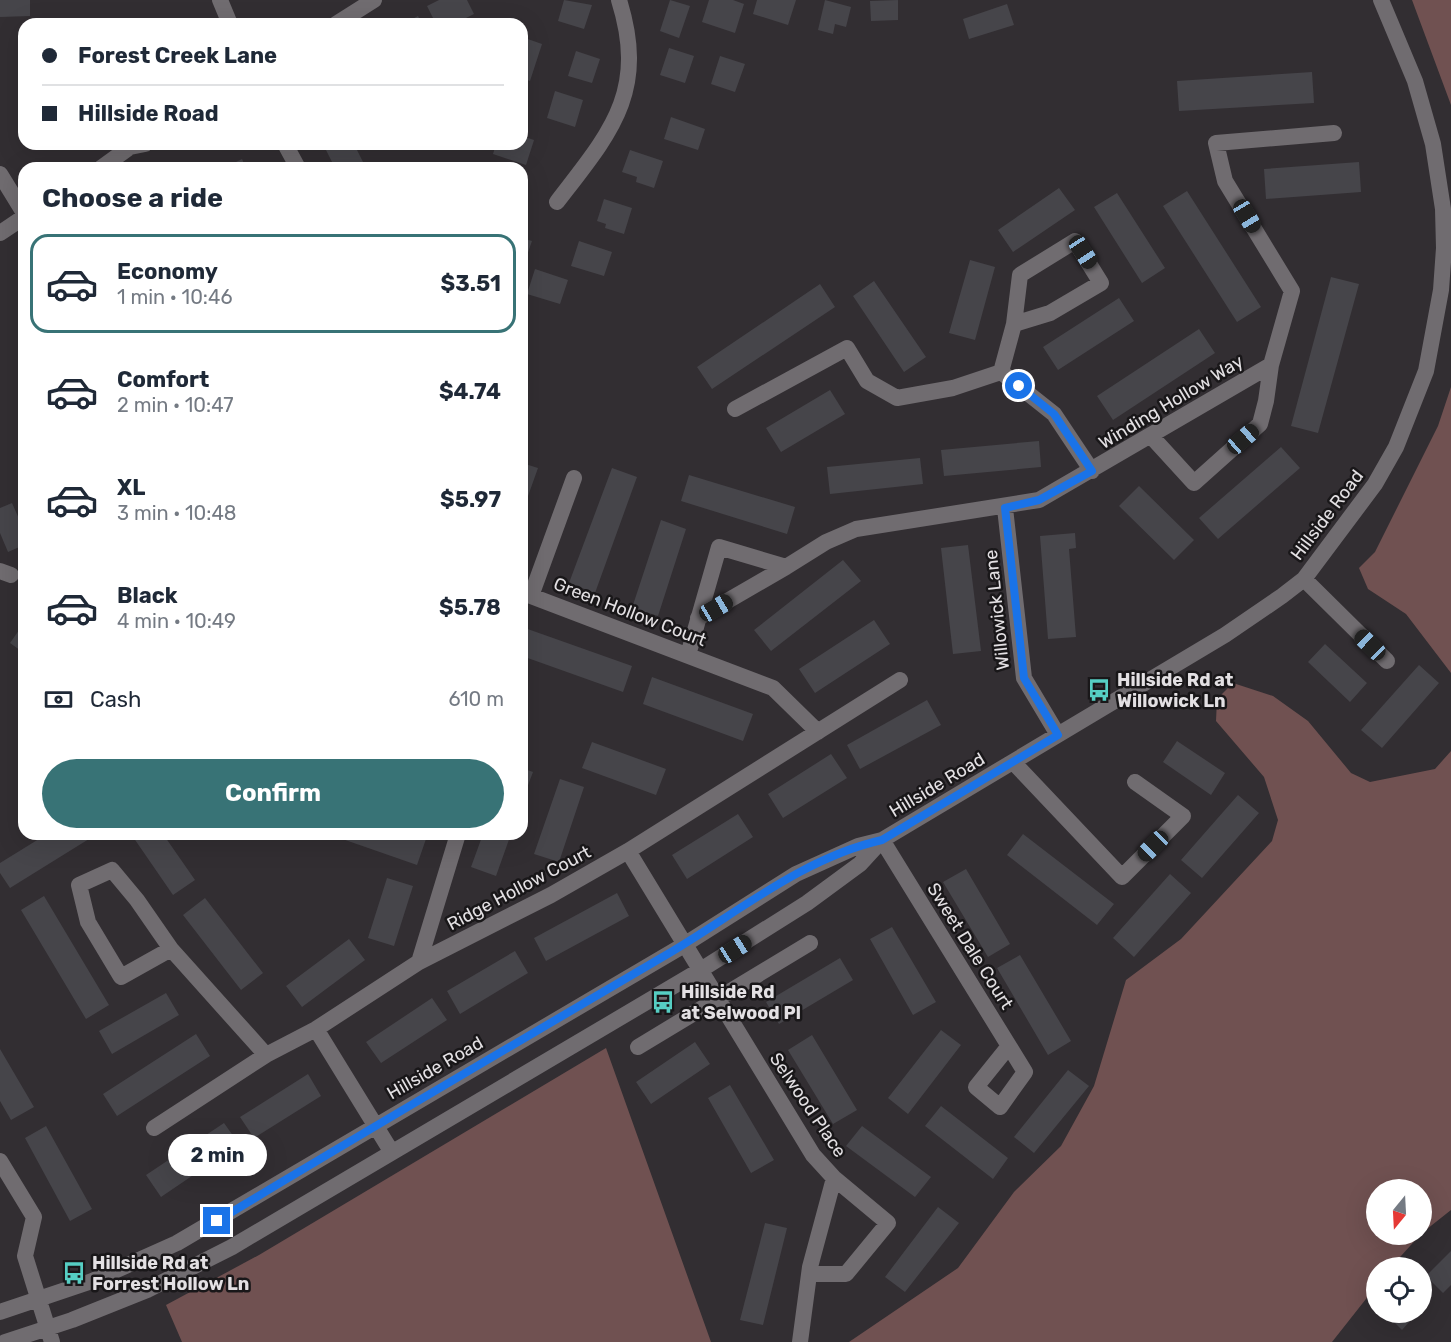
<!DOCTYPE html>
<meta charset="utf-8">
<style>
:root{--surface:#fff;--page:#f2f2f3;--text:#1f2937;--muted:#747a83;--line:#e0e1e3;--accent:#387376}
body{margin:0;font-family:Rubik,sans-serif;background:var(--page);color:var(--text);height:100vh;display:flex;flex-direction:column;font-size:22px;white-space:nowrap}
*{box-sizing:border-box;margin:0}
p{font-size:20px;color:var(--muted)}
.icon{flex:none;width:33px;height:33px;fill:none;stroke:currentColor;stroke-width:2;stroke-linecap:round;stroke-linejoin:round}
.map{position:relative;flex:1;overflow:hidden}
.drawer{position:absolute;left:18px;top:162px;width:510px;height:678px;display:flex;flex-direction:column;background:var(--surface);border-radius:18px;box-shadow:0 6px 24px #0002}
.drawer>*{flex:none}
.hud{position:absolute;left:18px;top:18px;width:510px;height:132px;border-radius:18px;box-shadow:0 6px 24px #0002;display:grid;align-content:center;height:132px;padding:0 24px;background:var(--surface)}
.needle{width:39px;rotate:198deg}
.controls{position:absolute;left:1366px;top:1179px;display:grid;gap:12px}
.controls a{display:grid;place-items:center;width:66px;height:66px;border-radius:50%;background:var(--surface);box-shadow:0 6px 24px #0002;font-size:30px}
.end{position:absolute;width:27px;height:27px;margin:-14px;border:8px solid #1a73e8;background:#fff;box-shadow:0 0 0 3px #fff}
.from{border-radius:50%}
.bubble{position:absolute;height:42px;border-radius:21px;background:var(--surface);box-shadow:0 6px 24px #0002;font-size:20px;font-weight:700;line-height:42px;text-align:center}
.car{position:absolute;width:18px;height:36px;margin:-18px -9px;border-radius:8px;box-shadow:0 0 4px 2px #0007;background:linear-gradient(#222 24%,#8ab4d8 0 40%,#222 0 76%,#8ab4d8 0 86%,#222 0)}
.hud b{display:flex;align-items:center;gap:21px;height:57px;font-size:22px}
.hud b+b{border-top:2px solid var(--line)}
.hud i{width:15px;height:15px;background:var(--text)}
ul{padding:0;list-style:none}
li{display:flex;align-items:center;gap:18px;height:99px;margin:0 12px 9px;padding:0 12px;border:3px solid transparent;border-radius:18px}
li div{flex:1}
li b{display:block;font-size:22px}
li em{font-style:normal;font-weight:700}
li.current{border-color:var(--accent)}
li>.icon{width:54px;height:54px;stroke-width:1.5}
h2{padding:0 24px;font-size:27px;line-height:72px}
.pay{display:flex;align-items:center;gap:15px;height:66px;padding:0 24px;font-size:22px}
.pay p{margin-inline-start:auto}
.cta{display:flex;gap:12px;margin-top:auto;padding:12px 24px}
.cta a{flex:1;height:69px;border-radius:36px;background:var(--accent);color:#fff;font-size:24px;font-weight:700;line-height:69px;text-align:center}
.map>svg:first-child{display:block}
</style>
<div class="map">
<svg width="1451" height="1342" viewBox="0 0 1451 1342">
<rect width="100%" height="100%" fill="#322e32"/>
<!-- green -->
<path fill="#705151" d="M1412,0H1451V105Z
M1451,387V673L1406,614L1368,589L1359,568L1375,552L1438,426Z
M1233,683L1273,696L1308,721L1351,773L1370,782L1435,769L1451,751V1210L1422,1233V1190H1377V1234L1420,1235L1391,1267L1377,1268V1285L1332,1342H849L958,1268L1014,1192L1061,1146L1094,1086L1126,980L1181,939L1272,841L1278,820L1264,777L1216,721L1217,699Z
M606,1048L711,1342H182L166,1305L259,1255Z"/>
<!-- building -->
<path fill="#46454a" d="M0,0H30V16L0,17Z
M439,0H467L474,14L454,24H436L427,6Z
M564,0L592,5L584,29L558,21Z
M670,0L690,6L679,38L660,31Z
M709,0H733L744,4L735,33L702,22Z
M757,0H796L788,25L753,14Z
M825,0L851,7L846,27L835,24L833,34L818,30Z
M898,0V20L871,21L870,1Z
M1007,4L1014,25L969,39L963,19Z
M418,16L422,24H403Z
M522,37L542,44L530,81L522,78Z
M669,48L694,56L685,83L660,75Z
M576,51L600,59L592,83L568,76Z
M720,56L745,64L735,92L711,84Z
M1312,72L1314,103L1179,111L1177,81Z
M555,91L583,100L575,127L547,118Z
M671,117L705,129L698,150L664,139Z
M522,136L534,140L526,165L493,154L496,144H522Z
M323,144H354L363,162L351,168H335Z
M448,144H467L465,150Z
M630,150L663,161L654,188L636,182L637,177L622,172Z
M242,159L246,168H224Z
M1359,162L1361,192L1266,199L1264,169Z
M1059,188L1075,210L1013,252L998,230Z
M1187,191L1261,307L1237,322L1163,206Z
M1117,193L1165,268L1142,283L1094,207Z
M604,199L632,208L624,234L605,228L606,224L597,221Z
M522,238L532,241L522,270Z
M579,241L612,252L604,276L571,266Z
M970,260L995,267L975,340L949,333Z
M535,269L568,280L560,304L527,294Z
M1331,277L1359,284L1318,433L1291,426Z
M874,281L926,357L904,372L853,296Z
M820,284L835,307L712,389L697,367Z
M1119,298L1134,321L1058,370L1043,347Z
M1199,329L1215,353L1113,420L1097,396Z
M830,390L845,414L781,452L766,428Z
M1039,441L1041,467L944,476L941,450Z
M1281,447L1300,468L1218,539L1199,518Z
M920,458L923,484L830,494L827,467Z
M522,463L538,468L522,513Z
M612,468L637,477L595,593L569,583Z
M689,475L795,507L787,534L681,501Z
M1139,486L1194,540L1174,560L1119,506Z
M12,503L24,530V545L8,552L0,533V508Z
M661,520L686,529L658,616L632,608Z
M1075,533L1076,548L1069,549L1076,637L1048,639L1040,536Z
M968,545L981,651L953,654L941,548Z
M843,560L861,581L771,651L754,630Z
M874,620L890,644L815,693L799,669Z
M24,623V653L10,643Z
M522,627L632,666L623,692L522,656Z
M1325,644L1367,683L1350,702L1308,662Z
M1419,665L1439,683L1382,748L1361,730Z
M652,677L753,714L743,741L643,704Z
M927,700L941,725L860,769L847,745Z
M1177,741L1225,773L1211,795L1163,762Z
M592,742L666,769L656,795L582,768Z
M831,754L847,778L783,818L768,794Z
M522,768L533,772L522,801Z
M560,779L584,787L559,862L534,854Z
M1238,795L1259,813L1202,878L1181,860Z
M738,814L753,837L687,879L672,855Z
M47,834H97L10,888L0,873V863Z
M131,834H163L195,880L173,895Z
M328,834H410L426,839L417,865Z
M483,834H511L496,876L471,867Z
M1023,834L1114,904L1097,925L1007,855Z
M966,869L1010,944L988,957L943,882Z
M1170,874L1191,893L1134,957L1113,938Z
M387,878L413,886L394,946L368,938Z
M617,893L629,916L546,961L534,938Z
M44,896L109,1005L86,1019L21,910Z
M205,898L263,973L241,990L183,915Z
M892,927L936,1002L913,1015L870,939Z
M349,939L365,960L302,1007L286,986Z
M515,951L528,973L460,1014L447,991Z
M1020,955L1071,1041L1048,1055L997,968Z
M840,958L853,980L779,1024L766,1002Z
M166,993L179,1015L112,1054L99,1031Z
M432,998L447,1020L381,1063L366,1042Z
M941,1030L961,1045L908,1114L888,1098Z
M196,1034L210,1056L117,1116L103,1094Z
M812,1035L857,1110L833,1124L788,1050Z
M695,1042L710,1064L651,1104L636,1082Z
M0,1049L34,1107L11,1120L0,1101Z
M1068,1070L1089,1086L1034,1153L1014,1137Z
M308,1074L321,1096L254,1138L240,1117Z
M730,1085L774,1160L751,1173L708,1098Z
M941,1106L1008,1158L993,1179L925,1126Z
M224,1123L239,1144L161,1197L146,1175Z
M46,1126L92,1209L70,1221L25,1138Z
M862,1126L931,1177L915,1197L846,1146Z
M938,1207L959,1223L905,1292L885,1277Z
M765,1223L787,1228L763,1325L740,1320Z
M1451,1251V1285L1443,1293L1426,1276Z
M1422,1293L1430,1300L1422,1309Z
M1388,1312H1418L1402,1330L1386,1314Z"/>
<g fill="none" stroke-linecap="round" stroke-linejoin="round">
<!-- minor -->
<path stroke="#706c70" stroke-width="16" d="M220,0L230,24
M336,24L374,0
M285,144L298,168
M101,168L130,147L145,144
M0,174L24,213
M557,202C610,133 648,93 619,0
M0,233L24,217
M1001,372L1014,324L1050,313L1101,283L1075,241L1020,275L1014,324
M1001,372L1054,414L1092,471
M735,409L847,348L867,381L897,398L953,388L1001,372
M1151,436L1194,483L1260,424L1266,401L1271,365
M574,478L531,596L773,688L818,732
M1005,508L1024,678L1058,735
M0,571L11,575
M1304,579L1387,661
M698,618L786,567
M688,655L719,547L786,567L826,542L856,529L1039,500L1271,365L1292,291L1225,181L1216,143L1334,133
M1014,763L1122,877L1183,816L1135,782
M882,840L1009,1046L1025,1072L1000,1107L976,1087L1009,1046
M628,851L813,1155L834,1178L810,1267L800,1342
M171,949L121,977L88,922L79,885L112,870L137,900L171,949L266,1055
M419,962L458,834
M316,1029L391,1151
M638,1047L810,943
M154,1128L266,1055L316,1029L419,962L551,895L628,851L900,680
M0,1161L34,1217L25,1256L52,1342
M809,1274H846L888,1223L834,1178
M0,1312L92,1281L177,1243L679,948L796,874L858,846L882,840
M5,1342L72,1320L147,1290L232,1247L699,971L807,903L860,864L882,840L1225,635L1282,596L1304,579L1375,484L1396,447L1426,371L1441,290L1444,248L1443,209L1433,144L1415,81L1381,0"/>
</g>
<g fill="none" stroke-linecap="round" stroke-linejoin="round">
<!-- route -->
<path stroke="#1a73e8" stroke-width="8" d="M217,1221C366,1131 516,1043 666,955C736,914 802,858 882,840L1058,735L1024,678L1005,508L1039,500L1092,471L1054,414L1019,386"/>
</g>
<!-- icons -->
<defs>
<g id="bus-bare" transform="scale(1.8)"><path d="M-5-6H5V4H4V6H2V4H-2V6H-4V4H-5ZM-3.5-4V0h7V-4ZM-3.5 1.2v1.5H-2V1.2ZM2 1.2v1.5H3.5V1.2Z" fill="#56cec3" stroke="#191719" stroke-width="2.5" paint-order="stroke"/></g>
</defs>
<g fill-rule="evenodd">
<use href="#bus-bare" x="1099" y="690"/>
<use href="#bus-bare" x="663" y="1002"/>
<use href="#bus-bare" x="74" y="1273"/>
</g>
<g text-anchor="middle" stroke-width="5" stroke-linejoin="round" paint-order="stroke">
<!-- street labels -->
<g font-size="18" fill="#e3e0e3" stroke="#191719">
<text transform="translate(1171 402) rotate(-31)" y="6">Winding Hollow Way</text>
<text transform="translate(1327 515) rotate(-53)" y="6">Hillside Road</text>
<text transform="translate(997 610) rotate(-96)" y="6">Willowick Lane</text>
<text transform="translate(630 612) rotate(21)" y="6">Green Hollow Court</text>
<text transform="translate(937 785) rotate(-31)" y="6">Hillside Road</text>
<text transform="translate(519 888) rotate(-28)" y="6">Ridge Hollow Court</text>
<text transform="translate(970 946) rotate(58)" y="6">Sweet Dale Court</text>
<text transform="translate(435 1068) rotate(-30)" y="6">Hillside Road</text>
<text transform="translate(808 1105) rotate(56)" y="6">Selwood Place</text>
</g>
<!-- poi labels -->
<g font-size="18" font-weight="bold" fill="#e3e0e3" stroke="#191719" text-anchor="start">
<text x="1117" y="686">Hillside Rd at<tspan x="1117" dy="21">Willowick Ln</tspan></text>
<text x="681" y="998">Hillside Rd<tspan x="681" dy="21">at Selwood Pl</tspan></text>
<text x="92" y="1269">Hillside Rd at<tspan x="92" dy="21">Forrest Hollow Ln</tspan></text>
</g>
</g>
</svg>
<div class="controls">
<a><svg class="needle" viewBox="-14 -14 28 28"><path d="M0-13l5 13h-10z" fill="#e53935"/><path d="M0 13l5-13h-10z" fill="#747a83"/></svg></a>
<a><svg class="icon" aria-label="locate" viewBox="0 0 24 24"><circle cx="12" cy="12" r="6"/><path d="M12 2v4M12 18v4M2 12h4M18 12h4"/></svg></a>
</div>
<i class="end from" style="left:1019px;top:386px"></i>
<i class="end" style="left:217px;top:1221px"></i>
<div class="bubble" style="left:168px;top:1134px;width:99px">2 min</div>
<i class="car" style="left:1247px;top:216px;rotate:149deg"></i>
<i class="car" style="left:1083px;top:252px;rotate:147deg"></i>
<i class="car" style="left:1243px;top:439px;rotate:49deg"></i>
<i class="car" style="left:716px;top:608px;rotate:60deg"></i>
<i class="car" style="left:1370px;top:645px;rotate:314deg"></i>
<i class="car" style="left:1153px;top:846px;rotate:225deg"></i>
<i class="car" style="left:735px;top:949px;rotate:58deg"></i>
<div class="hud">
<b><i class="from"></i>Forest Creek Lane</b>
<b><i></i>Hillside Road</b>
</div>
<section class="drawer">
<h2>Choose a ride</h2>
<ul>
<li class="current"><svg class="icon" aria-label="car" viewBox="0 0 24 24"><path d="M5 17H2v-5l4-1 3-4h7l3 4 3 1v5h-3M9 17h6M6 11h13"/><circle cx="7" cy="17" r="2"/><circle cx="17" cy="17" r="2"/></svg><div><b>Economy</b><p>1 min · 10:46</p></div><em>$3.51</em></li>
<li><svg class="icon" aria-label="car" viewBox="0 0 24 24"><path d="M5 17H2v-5l4-1 3-4h7l3 4 3 1v5h-3M9 17h6M6 11h13"/><circle cx="7" cy="17" r="2"/><circle cx="17" cy="17" r="2"/></svg><div><b>Comfort</b><p>2 min · 10:47</p></div><em>$4.74</em></li>
<li><svg class="icon" aria-label="car" viewBox="0 0 24 24"><path d="M5 17H2v-5l4-1 3-4h7l3 4 3 1v5h-3M9 17h6M6 11h13"/><circle cx="7" cy="17" r="2"/><circle cx="17" cy="17" r="2"/></svg><div><b>XL</b><p>3 min · 10:48</p></div><em>$5.97</em></li>
<li><svg class="icon" aria-label="car" viewBox="0 0 24 24"><path d="M5 17H2v-5l4-1 3-4h7l3 4 3 1v5h-3M9 17h6M6 11h13"/><circle cx="7" cy="17" r="2"/><circle cx="17" cy="17" r="2"/></svg><div><b>Black</b><p>4 min · 10:49</p></div><em>$5.78</em></li>
</ul>
<div class="pay"><svg class="icon" aria-label="cash" viewBox="0 0 24 24"><path d="M3 7h18v10H3z"/><circle cx="12" cy="12" r="2"/></svg>Cash<p>610 m</p></div>
<div class="cta"><a>Confirm</a></div>
</section>
</div>
